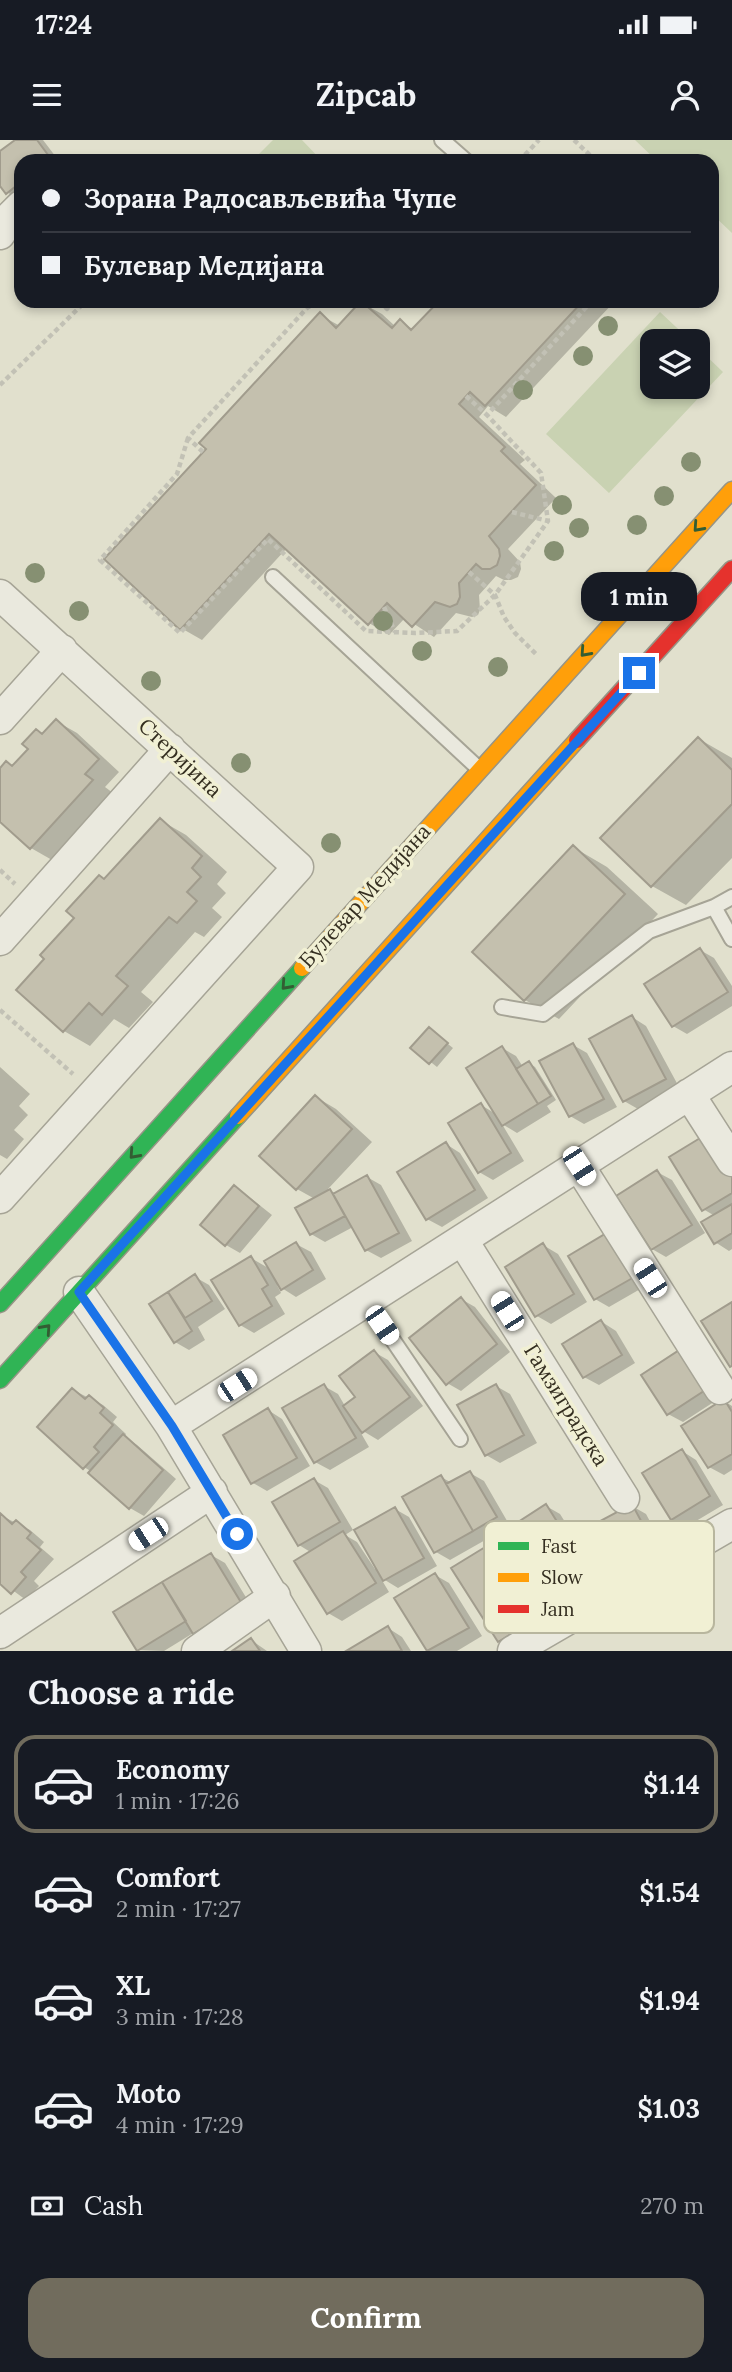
<!DOCTYPE html>
<meta charset="utf-8">
<style>
:root{--surface:#171b24;--page:#20242c;--text:#f1f3f6;--muted:#9ea1a6;--line:#363941;--accent:#716c5d}
body{margin:0;font-family:Lora,serif;background:var(--page);color:var(--text);height:100vh;display:flex;flex-direction:column;font-size:26px;white-space:nowrap}
*{box-sizing:border-box;margin:0}
p{font-size:23px;color:var(--muted)}
.icon{flex:none;width:38px;height:38px;fill:none;stroke:currentColor;stroke-width:2;stroke-linecap:round;stroke-linejoin:round}
.map{position:relative;height:1511px;overflow:hidden}
.details{display:flex;flex-direction:column;background:var(--surface);flex:1}
.details>*{flex:none}
.hud{position:absolute;left:14px;top:14px;width:705px;height:154px;border-radius:21px;box-shadow:0 4px 10px #0003;display:grid;align-content:center;height:154px;padding:0 28px;background:var(--surface)}
.tools{position:absolute;left:640px;top:189px;display:grid;gap:14px}
.tools a{display:grid;place-items:center;width:70px;height:70px;border-radius:14px;background:var(--surface);box-shadow:0 4px 10px #0003;font-size:35px}
.end{position:absolute;width:32px;height:32px;margin:-16px;border:9px solid #1a73e8;background:#fff;box-shadow:0 0 0 4px #fff}
.from{border-radius:50%}
.bubble{position:absolute;height:49px;border-radius:21px;background:var(--surface);box-shadow:0 4px 10px #0003;font-size:23px;font-weight:700;line-height:49px;text-align:center}
.car{position:absolute;width:21px;height:42px;margin:-21px -10px;border-radius:9px;box-shadow:0 0 5px 2px #0007;background:linear-gradient(#fff 24%,#345 0 40%,#fff 0 76%,#345 0 86%,#fff 0)}
.hud b{display:flex;align-items:center;gap:24px;height:66px;font-size:26px}
.hud b+b{border-top:2px solid var(--line)}
.hud i{width:18px;height:18px;background:var(--text)}
ul{padding:0;list-style:none}
li{display:flex;align-items:center;gap:21px;height:98px;margin:0 14px 10px;padding:0 14px;border:4px solid transparent;border-radius:21px}
li div{flex:1}
li b{display:block;font-size:26px}
li em{font-style:normal;font-weight:700}
li.selected{border-color:var(--accent)}
li>.icon{width:63px;height:63px;stroke-width:1.5}
h2{padding:0 28px;font-size:32px;line-height:84px}
.pay{display:flex;align-items:center;gap:18px;height:77px;padding:0 28px;font-size:26px}
.pay p{margin-inline-start:auto}
.button{display:flex;gap:14px;margin-top:auto;padding:14px 28px}
.button a{flex:1;height:80px;border-radius:21px;background:var(--accent);color:#fff;font-size:28px;font-weight:700;line-height:80px;text-align:center}
.status{display:flex;justify-content:space-between;align-items:center;height:49px;padding:0 35px;background:var(--surface);direction:ltr}
.status svg{height:19px;fill:currentColor}
header{display:flex;justify-content:space-between;align-items:center;height:91px;padding:0 28px;background:var(--surface);font-size:32px;font-weight:700}
.map>svg:first-child{display:block}
</style>
<div class="status"><b>17:24</b><svg viewBox="0 0 49 12"><path d="M0 12V9h3v3zM5 12V6h3v6zM10 12V3h3v9zM15 12V0h3v12zM26 1h20v11H26zM47 4h2v5h-2z"/></svg></div>
<header><svg class="icon" aria-label="menu" viewBox="0 0 24 24"><path d="M4 6h16M4 12h16M4 18h16"/></svg>Zipcab<svg class="icon" aria-label="person" viewBox="0 0 24 24"><circle cx="12" cy="8" r="4"/><path d="M4 21q1-7 8-7t8 7"/></svg></header>
<div class="map">
<svg width="732" height="1511" viewBox="0 0 732 1511">
<rect width="100%" height="100%" fill="#e1e0cd"/>
<!-- green -->
<path fill="#c9d2b2" d="M273,0H302L322,21H252Z
M635,0H732V93L712,74V21H657Z
M660,172L691,201H653V247H698V208L723,232L609,353L546,294Z"/>
<!-- shadow -->
<path fill="#0003" d="M18,0H43L59,21H21V61L7,52L0,43V13Z
M441,161H615L506,277L488,266L479,277L525,320L520,324L556,358L508,409L520,422L521,429L518,437L511,440H504L496,436L479,455L480,470L478,475L472,477L456,473L434,497L405,478L389,495L369,483L287,408L202,500L181,488L209,309L320,175L340,186L362,163L382,174L396,187L400,181L414,190Z
M56,581L77,593L119,632L105,647L113,653L52,720L31,708L0,679V630L14,627Z
M699,599L732,618V718L686,765L652,746L603,697Z
M160,680L186,695L227,732L217,744L226,753L212,768L222,777L204,797L195,792L141,852L153,862L129,888L114,879L90,906L64,891L47,819L106,741Z
M573,707L607,727L658,774L559,879L525,860Z
M700,810L714,818L732,846V866L687,894L673,886Z
M632,877L646,886L679,947L638,969L624,961Z
M429,889L453,908L437,927L413,908Z
M573,905L587,913L617,967L584,984L570,976Z
M502,908L516,916L523,927L529,923L535,927L556,960L547,966L551,972L517,993L502,984L524,1021L493,1040L479,1032L481,965L496,974Z
M0,927L30,954L19,966L28,975L14,990L24,999L7,1019L0,1015Z
M316,957L336,969L372,1002L328,1049L336,1054L367,1037L381,1045L412,1101L381,1118L366,1110L353,1087L325,1102L311,1094L315,1059L297,1049Z
M446,1004L460,1013L488,1058L442,1087L427,1079Z
M732,1015V1109L729,1111L715,1102V1076L703,1069Z
M657,1032L672,1040L705,1093L666,1117L652,1109Z
M234,1048L248,1056L272,1075L240,1113L226,1105L203,1085Z
M610,1093L649,1144L609,1167L595,1159Z
M296,1104L311,1112L326,1139L296,1157L277,1145L281,1153L275,1157L285,1174L254,1193L240,1185L251,1118L270,1129Z
M543,1105L558,1114L587,1162L551,1184L537,1176Z
M195,1137L209,1145L225,1169L198,1187L205,1200L189,1210L175,1202L151,1165Z
M461,1159L475,1167L510,1212L461,1251L447,1243Z
M602,1182L616,1191L635,1223L599,1245L584,1237Z
M374,1212L388,1220L423,1266L378,1300L358,1288L369,1307L330,1330L315,1322L324,1246L338,1254L345,1266L357,1257Z
M643,1235L723,1256L683,1282L668,1274Z
M496,1246L510,1254L537,1303L500,1323L486,1315Z
M73,1250L103,1265L117,1277L113,1282L126,1294L124,1297L137,1305L176,1339L144,1376L130,1368L91,1333L92,1332L84,1327Z
M724,1261L732,1266V1330L724,1335L709,1327Z
M268,1270L282,1279L310,1326L267,1351L253,1343Z
M682,1311L696,1320L723,1365L686,1387L672,1379Z
M470,1333L484,1341L510,1386L450,1420L436,1412L441,1337L452,1343Z
M314,1340L328,1348L353,1390L345,1395L357,1402L375,1429L377,1428L395,1369L409,1377L437,1426L398,1448L380,1437L389,1452L342,1481L328,1473L312,1413L299,1405Z
M546,1366L560,1374L574,1396L579,1393L593,1401L620,1442L581,1468L567,1459Z
M632,1366L646,1374L668,1415L628,1436L611,1426Z
M0,1375L30,1390L44,1402L40,1407L54,1419L34,1441L39,1446L26,1460L0,1441Z
M495,1403L516,1415L561,1487L516,1511L499,1501Z
M211,1415L225,1423L255,1472L209,1500L195,1492L164,1511L138,1510Z
M435,1435L449,1443L482,1496L457,1511H429L397,1459Z
M388,1488L402,1497L411,1511H349Z
M251,1500L267,1511H235Z"/>
<!-- building -->
<path fill="#c4c0ae" stroke="#a19c8d" stroke-width="2" d="M15,0H37L51,19L49,21H21V42L6,54L0,46V11Z
M361,161L392,188L400,179L411,190L439,161H583L485,266L470,252L459,264L505,307L501,311L536,345L489,396L499,409L500,416L497,425L490,429H482L476,424L459,443L460,457L457,464L450,467L435,462L412,487L387,463L368,485L269,394L180,490L104,419L206,309L199,303L320,172L336,188Z
M56,579L99,619L85,634L93,640L30,709L0,682V628L6,621L12,626L28,609L22,604L36,589L42,594Z
M698,597L732,630V664L651,747L600,698Z
M160,678L202,716L192,728L201,737L187,752L197,761L177,783L169,777L116,836L128,846L102,875L89,863L63,892L16,850L44,819L40,815L74,778L66,771L99,735L104,739Z
M573,705L625,754L524,861L472,812Z
M700,808L728,852L672,887L644,844Z
M632,875L666,939L623,962L589,899Z
M429,887L448,903L429,924L410,908Z
M573,903L604,959L569,977L539,921Z
M502,906L538,964L502,986L466,928Z
M529,921L551,956L538,964L516,929Z
M315,955L352,989L296,1050L259,1016Z
M481,963L511,1013L478,1033L448,983Z
M710,992L732,1028V1053L702,1071L669,1017Z
M446,1002L475,1050L426,1080L397,1032Z
M657,1030L692,1085L651,1110L616,1056Z
M367,1035L399,1093L365,1111L333,1054Z
M234,1045L259,1066L225,1106L200,1085Z
M330,1049L345,1076L310,1095L295,1068Z
M732,1064V1093L714,1104L701,1082Z
M610,1091L636,1136L594,1160L568,1116Z
M296,1102L313,1130L281,1150L264,1121Z
M543,1103L574,1154L535,1177L505,1127Z
M251,1116L268,1145L262,1149L272,1166L239,1186L211,1140Z
M195,1134L212,1161L185,1178L168,1152Z
M168,1152L192,1191L174,1203L149,1164Z
M461,1157L497,1204L446,1245L409,1198Z
M732,1162V1226L730,1227L701,1181Z
M601,1180L622,1215L583,1238L562,1204Z
M684,1207L710,1247L667,1275L641,1235Z
M374,1210L410,1257L362,1293L343,1266L355,1257L339,1236Z
M324,1244L356,1298L314,1323L282,1268Z
M496,1244L524,1295L485,1316L457,1265Z
M72,1248L85,1259L89,1255L104,1268L100,1273L113,1285L94,1307L99,1312L83,1329L37,1287Z
M724,1259L732,1272V1314L708,1328L681,1286Z
M268,1268L297,1318L251,1344L223,1295Z
M123,1294L163,1330L129,1369L88,1333Z
M682,1309L710,1356L671,1380L642,1333Z
M470,1331L497,1377L473,1391L446,1344Z
M441,1335L473,1391L434,1413L402,1357Z
M314,1338L340,1382L298,1406L272,1362Z
M546,1364L568,1399L538,1418L515,1384Z
M632,1364L655,1407L613,1429L589,1387Z
M395,1367L424,1418L383,1441L354,1390Z
M0,1373L12,1384L16,1380L31,1393L27,1398L41,1410L21,1432L26,1437L11,1454L0,1444Z
M343,1391L376,1443L327,1474L294,1421Z
M495,1401L542,1475L498,1502L451,1428Z
M211,1413L242,1464L193,1494L162,1442Z
M435,1433L469,1488L427,1511L394,1458Z
M162,1442L186,1481L137,1511L113,1472Z
M388,1486L402,1511H346Z
M251,1498L260,1511H232Z"/>
<g fill="none" stroke-linecap="round" stroke-linejoin="round">
<!-- lane casing -->
<g stroke="#a6a496" stroke-width="18">
<path id="lane" d="M442,0L466,21
M273,437L478,628
M714,767L732,799
M502,867L543,874L649,791L714,767L732,757
M367,1162L460,1299"/>
</g>
<!-- street casing -->
<g stroke="#a6a496" stroke-width="33">
<path id="street" d="M0,94L10,77L21,66
M0,455L298,727L0,1058
M0,579L62,510
M0,800L170,609
M689,954L732,1021
M579,1026L720,1249
M463,1101L624,1358
M79,1152L171,1286L306,1511
M171,1286L732,927
M0,1493L212,1352
M197,1511L275,1456
M513,1511L732,1384"/>
</g>
<!-- fast casing -->
<g stroke="#969486" stroke-width="19">
<path id="fast" d="M0,1164L302,828
M0,1240L238,976"/>
</g>
<!-- slow casing -->
<g stroke="#969486" stroke-width="19">
<path id="slow" d="M302,828L732,350
M238,976L577,600"/>
</g>
<!-- jam casing -->
<g stroke="#969486" stroke-width="19">
<path id="jam" d="M577,600L732,429"/>
</g>
<!-- path -->
<path stroke="#c2c1b5" stroke-width="4.5" stroke-dasharray="5 3.5" stroke-linecap="butt" d="M574,0L596,21
M519,21L539,0
M379,161L387,169L394,161
M0,245L86,161
M466,256L487,275
M188,298L177,334L100,420L180,493L268,399L366,491L415,493L457,491L495,455L548,381L541,333L487,275L592,161
M203,312L188,298L308,167L337,161
M512,372L548,381
M469,432L495,455L504,477L515,493L538,516
M384,467L395,492
M0,730L15,744
M0,870L73,934"/>
<!-- lane -->
<use href="#lane" stroke="#eae9de" stroke-width="14"/>
<!-- street -->
<use href="#street" stroke="#eae9de" stroke-width="30"/>
<!-- fast -->
<use href="#fast" stroke="#30b455" stroke-width="16"/>
<!-- slow -->
<use href="#slow" stroke="#ff9f0a" stroke-width="16"/>
<!-- jam -->
<use href="#jam" stroke="#e5322d" stroke-width="16"/>
</g>
<!-- trees -->
<g fill="#869072">
<circle cx="608" cy="186" r="10"/>
<circle cx="583" cy="216" r="10"/>
<circle cx="523" cy="250" r="10"/>
<circle cx="691" cy="322" r="10"/>
<circle cx="664" cy="356" r="10"/>
<circle cx="562" cy="365" r="10"/>
<circle cx="637" cy="385" r="10"/>
<circle cx="579" cy="388" r="10"/>
<circle cx="554" cy="411" r="10"/>
<circle cx="35" cy="433" r="10"/>
<circle cx="79" cy="471" r="10"/>
<circle cx="383" cy="481" r="10"/>
<circle cx="422" cy="511" r="10"/>
<circle cx="498" cy="527" r="10"/>
<circle cx="151" cy="541" r="10"/>
<circle cx="241" cy="623" r="10"/>
<circle cx="331" cy="703" r="10"/>
</g>
<!-- one-way arrows -->
<defs><path id="oneway-chevron" d="M-2-3.5L2.5 0L-2 3.5" fill="none" stroke-width="1.6" stroke-linecap="round" stroke-linejoin="round" transform="scale(1.75)"/></defs>
<g stroke="#335d33">
<use href="#oneway-chevron" transform="translate(698 387) rotate(132)"/>
<use href="#oneway-chevron" transform="translate(585 512) rotate(132)"/>
<use href="#oneway-chevron" transform="translate(286 845) rotate(132)"/>
<use href="#oneway-chevron" transform="translate(134 1014) rotate(132)"/>
<use href="#oneway-chevron" transform="translate(46 1189) rotate(-48)"/>
</g>
<g fill="none" stroke-linecap="round" stroke-linejoin="round">
<!-- route -->
<path stroke="#1a73e8" stroke-width="9" d="M237,1394L172,1286L79,1152L639,533"/>
</g>
<g text-anchor="middle" stroke-width="7" stroke-linejoin="round" paint-order="stroke">
<!-- street labels -->
<g font-size="21" fill="#342e20" stroke="#f1f0d4">
<text transform="translate(180 618) rotate(43)" y="7">Стеријина</text>
<text transform="translate(365 756) rotate(-48)" y="7">Булевар Медијана</text>
<text transform="translate(566 1265) rotate(58)" y="7">Гамзиградска</text>
</g>
</g>
<!-- legend -->
<rect x="484" y="1381" width="230" height="112" rx="10" fill="#f1f0d4" stroke="#b8b69e" stroke-width="2"/>
<rect x="498" y="1402" width="31" height="8" fill="#30b455"/>
<rect x="498" y="1433" width="31" height="9" fill="#ff9f0a"/>
<rect x="498" y="1465" width="31" height="8" fill="#e5322d"/>
<g font-size="19" fill="#342e20">
<text x="541" y="1413">Fast</text>
<text x="541" y="1444">Slow</text>
<text x="541" y="1476">Jam</text>
</g>
</svg>
<div class="tools">
<a><svg class="icon" aria-label="layers" viewBox="0 0 24 24"><path d="M12 4l9 5-9 5-9-5zM3 14l9 5 9-5"/></svg></a>
</div>
<i class="end from" style="left:237px;top:1394px"></i>
<i class="end" style="left:639px;top:533px"></i>
<div class="bubble" style="left:581px;top:432px;width:116px">1 min</div>
<i class="car" style="left:579px;top:1026px;rotate:147deg"></i>
<i class="car" style="left:650px;top:1138px;rotate:327deg"></i>
<i class="car" style="left:507px;top:1171px;rotate:328deg"></i>
<i class="car" style="left:382px;top:1185px;rotate:146deg"></i>
<i class="car" style="left:237px;top:1245px;rotate:57deg"></i>
<i class="car" style="left:148px;top:1394px;rotate:237deg"></i>
<div class="hud">
<b><i class="from"></i>Зорана Радосављевића Чупе</b>
<b><i></i>Булевар Медијана</b>
</div>
</div>
<section class="details">
<h2>Choose a ride</h2>
<ul>
<li class="selected"><svg class="icon" aria-label="car" viewBox="0 0 24 24"><path d="M5 17H2v-5l4-1 3-4h7l3 4 3 1v5h-3M9 17h6M6 11h13"/><circle cx="7" cy="17" r="2"/><circle cx="17" cy="17" r="2"/></svg><div><b>Economy</b><p>1 min · 17:26</p></div><em>$1.14</em></li>
<li><svg class="icon" aria-label="car" viewBox="0 0 24 24"><path d="M5 17H2v-5l4-1 3-4h7l3 4 3 1v5h-3M9 17h6M6 11h13"/><circle cx="7" cy="17" r="2"/><circle cx="17" cy="17" r="2"/></svg><div><b>Comfort</b><p>2 min · 17:27</p></div><em>$1.54</em></li>
<li><svg class="icon" aria-label="car" viewBox="0 0 24 24"><path d="M5 17H2v-5l4-1 3-4h7l3 4 3 1v5h-3M9 17h6M6 11h13"/><circle cx="7" cy="17" r="2"/><circle cx="17" cy="17" r="2"/></svg><div><b>XL</b><p>3 min · 17:28</p></div><em>$1.94</em></li>
<li><svg class="icon" aria-label="car" viewBox="0 0 24 24"><path d="M5 17H2v-5l4-1 3-4h7l3 4 3 1v5h-3M9 17h6M6 11h13"/><circle cx="7" cy="17" r="2"/><circle cx="17" cy="17" r="2"/></svg><div><b>Moto</b><p>4 min · 17:29</p></div><em>$1.03</em></li>
</ul>
<div class="pay"><svg class="icon" aria-label="cash" viewBox="0 0 24 24"><path d="M3 7h18v10H3z"/><circle cx="12" cy="12" r="2"/></svg>Cash<p>270 m</p></div>
<div class="button"><a>Confirm</a></div>
</section>
